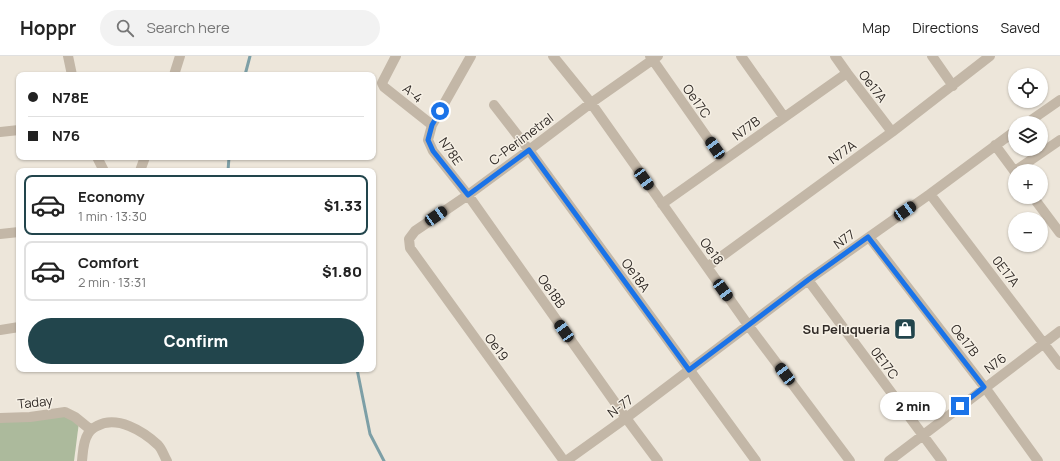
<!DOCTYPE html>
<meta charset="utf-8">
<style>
:root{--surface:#fff;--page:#f2f2f2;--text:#222;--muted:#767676;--line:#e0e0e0;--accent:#22454c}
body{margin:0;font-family:Manrope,sans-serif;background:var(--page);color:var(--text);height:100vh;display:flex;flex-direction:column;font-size:15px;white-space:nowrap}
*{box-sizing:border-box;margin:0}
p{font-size:13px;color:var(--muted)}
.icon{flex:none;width:22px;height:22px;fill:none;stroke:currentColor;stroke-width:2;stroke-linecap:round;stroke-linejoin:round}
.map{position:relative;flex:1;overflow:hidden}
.details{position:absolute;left:16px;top:112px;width:360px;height:204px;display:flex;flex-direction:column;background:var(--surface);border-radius:8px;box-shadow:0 1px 3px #0004}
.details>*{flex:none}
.banner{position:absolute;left:16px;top:16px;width:360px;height:88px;border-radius:8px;box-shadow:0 1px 3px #0004;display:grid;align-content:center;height:88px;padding:0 12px;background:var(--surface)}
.fabs{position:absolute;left:1008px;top:12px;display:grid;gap:8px}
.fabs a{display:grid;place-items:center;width:40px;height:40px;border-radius:50%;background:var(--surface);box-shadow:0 1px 3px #0004;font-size:20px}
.end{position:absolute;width:18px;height:18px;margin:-9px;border:5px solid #1a73e8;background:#fff;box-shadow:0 0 0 2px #fff}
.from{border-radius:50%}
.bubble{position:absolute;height:28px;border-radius:14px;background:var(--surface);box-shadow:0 1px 3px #0004;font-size:13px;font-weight:800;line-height:28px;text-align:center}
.car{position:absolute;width:12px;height:24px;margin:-12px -6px;border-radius:5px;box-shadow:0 0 3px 1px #0007;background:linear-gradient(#222 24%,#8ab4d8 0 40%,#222 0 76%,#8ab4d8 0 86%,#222 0)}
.banner b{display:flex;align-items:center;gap:14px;height:38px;font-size:15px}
.banner b+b{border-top:1px solid var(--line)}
.banner i{width:10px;height:10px;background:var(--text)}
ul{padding:7px 0 0;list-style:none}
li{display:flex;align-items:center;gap:12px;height:60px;margin:0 8px 6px;padding:0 4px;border:2px solid var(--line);border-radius:8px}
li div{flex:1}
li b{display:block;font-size:15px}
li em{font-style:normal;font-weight:800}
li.on{border-color:var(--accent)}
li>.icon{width:36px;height:36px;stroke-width:1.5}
.primary-button{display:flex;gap:8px;margin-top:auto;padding:8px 12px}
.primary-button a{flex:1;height:46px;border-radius:24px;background:var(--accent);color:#fff;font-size:16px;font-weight:800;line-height:46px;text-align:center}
header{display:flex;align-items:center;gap:24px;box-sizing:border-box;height:56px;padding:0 20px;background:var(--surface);border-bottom:1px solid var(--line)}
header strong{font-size:19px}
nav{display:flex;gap:22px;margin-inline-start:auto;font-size:14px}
.search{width:280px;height:36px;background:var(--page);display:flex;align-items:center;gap:10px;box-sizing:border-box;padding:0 14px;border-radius:22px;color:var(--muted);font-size:15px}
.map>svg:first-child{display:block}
</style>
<header>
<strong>Hoppr</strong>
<div class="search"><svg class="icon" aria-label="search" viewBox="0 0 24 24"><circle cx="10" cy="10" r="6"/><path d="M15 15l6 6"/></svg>Search here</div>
<nav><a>Map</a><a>Directions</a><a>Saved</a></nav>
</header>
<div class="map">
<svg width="1060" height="405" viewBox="0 0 1060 405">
<rect width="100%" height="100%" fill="#ede6da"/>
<!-- green -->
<path fill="#acba9c" d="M63,359L79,366L74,405H0V365Z"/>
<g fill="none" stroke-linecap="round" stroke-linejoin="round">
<!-- stream -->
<path stroke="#7d9fa6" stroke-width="3" d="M245,19L250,0
M228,115L229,101
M357,313L370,378L384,405"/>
<!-- minor -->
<path stroke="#c3b7a7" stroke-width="10" d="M68,0L72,19
M396,0L382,27L384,31L432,69
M471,0L432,69L428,84L433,95L468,139L626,362L658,405
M553,0L591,47L748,269L850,405
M650,0L723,104
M741,0L784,61
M835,0L847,17L892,76
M932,0L953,30
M174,19L180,0
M494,49L529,94L756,405
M1027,67L1060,44
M0,76L19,74
M995,89L1015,116
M97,101L104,115
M140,115L145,101
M1015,115L1060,84
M930,138L1060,309
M1033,141L1060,177
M662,148L847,17
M0,178L19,176
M869,181L989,337L1038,405
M707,211L892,76L990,0
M808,224L942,405
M0,274L19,271
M0,362L30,361L65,356L75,361L91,374
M82,405C83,396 83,385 88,378C90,374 93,372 97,370C117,359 143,375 158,389C162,393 164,400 167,405
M564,405L410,192L409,183L415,175L468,139L529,94L591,47L658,0
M566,405L626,362L808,224L930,138L1015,75
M889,405L1060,275"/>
</g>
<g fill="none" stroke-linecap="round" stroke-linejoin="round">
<!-- route -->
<path stroke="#1a73e8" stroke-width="5" d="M440,55L432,69L428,84L433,95L468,139L529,94L689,314L808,224L868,181L984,331L960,350"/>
</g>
<!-- icons -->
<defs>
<g id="shop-square" transform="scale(1.15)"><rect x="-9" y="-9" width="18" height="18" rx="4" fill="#22454c" stroke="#f6f0e5"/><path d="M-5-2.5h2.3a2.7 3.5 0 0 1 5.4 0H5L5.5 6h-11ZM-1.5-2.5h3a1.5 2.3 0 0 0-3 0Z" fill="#fff"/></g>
</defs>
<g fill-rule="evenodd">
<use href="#shop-square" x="905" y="273"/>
</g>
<g text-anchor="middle" stroke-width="3" stroke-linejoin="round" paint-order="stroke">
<!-- street labels -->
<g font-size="13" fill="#312b27" stroke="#f6f0e5">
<text transform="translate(873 30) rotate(52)" y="5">Oe17A</text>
<text transform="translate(413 37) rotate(39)" y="5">A-4</text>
<text transform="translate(697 45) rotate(55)" y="5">Oe17C</text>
<text transform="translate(746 72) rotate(-36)" y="5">N77B</text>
<text transform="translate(521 83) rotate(-37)" y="5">C-Perimetral</text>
<text transform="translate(451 95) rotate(55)" y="5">N78E</text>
<text transform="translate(842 96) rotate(-36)" y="5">N77A</text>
<text transform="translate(844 183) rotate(-36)" y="5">N77</text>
<text transform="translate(712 195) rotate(54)" y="5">Oe18</text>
<text transform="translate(1006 215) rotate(52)" y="5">0E17A</text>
<text transform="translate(636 219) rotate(54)" y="5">Oe18A</text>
<text transform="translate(552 235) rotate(55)" y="5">Oe18B</text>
<text transform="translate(965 284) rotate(52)" y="5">Oe17B</text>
<text transform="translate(497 291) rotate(54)" y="5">Oe19</text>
<text transform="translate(885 307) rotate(53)" y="5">0E17C</text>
<text transform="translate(995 307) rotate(-37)" y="5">N76</text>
<text transform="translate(35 346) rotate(-6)" y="5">Taday</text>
<text transform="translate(620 350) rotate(-37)" y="5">N-77</text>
</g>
<!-- poi labels -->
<g font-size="13" font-weight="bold" fill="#312b27" stroke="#f6f0e5" text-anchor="end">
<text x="890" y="278">Su Peluqueria</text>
</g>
</g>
</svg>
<div class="fabs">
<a><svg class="icon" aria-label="locate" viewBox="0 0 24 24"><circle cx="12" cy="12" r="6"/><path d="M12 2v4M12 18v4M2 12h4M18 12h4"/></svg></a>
<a><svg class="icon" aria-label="layers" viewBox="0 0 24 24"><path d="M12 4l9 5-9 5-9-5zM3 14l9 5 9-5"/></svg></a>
<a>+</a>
<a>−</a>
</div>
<i class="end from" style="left:440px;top:55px"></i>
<i class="end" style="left:960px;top:350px"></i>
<div class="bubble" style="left:880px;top:336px;width:66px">2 min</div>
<i class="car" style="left:715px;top:92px;rotate:325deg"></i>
<i class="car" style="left:644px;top:123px;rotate:144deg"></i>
<i class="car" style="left:905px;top:155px;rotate:55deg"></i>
<i class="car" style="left:436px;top:160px;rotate:56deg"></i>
<i class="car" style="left:723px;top:234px;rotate:144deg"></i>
<i class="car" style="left:564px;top:275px;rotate:325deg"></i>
<i class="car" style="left:785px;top:318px;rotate:323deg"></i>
<div class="banner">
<b><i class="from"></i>N78E</b>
<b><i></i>N76</b>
</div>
<section class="details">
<ul>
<li class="on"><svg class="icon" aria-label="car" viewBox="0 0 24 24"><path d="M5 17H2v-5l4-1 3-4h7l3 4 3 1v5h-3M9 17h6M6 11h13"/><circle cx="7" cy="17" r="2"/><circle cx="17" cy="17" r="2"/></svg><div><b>Economy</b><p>1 min · 13:30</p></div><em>$1.33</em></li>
<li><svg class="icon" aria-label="car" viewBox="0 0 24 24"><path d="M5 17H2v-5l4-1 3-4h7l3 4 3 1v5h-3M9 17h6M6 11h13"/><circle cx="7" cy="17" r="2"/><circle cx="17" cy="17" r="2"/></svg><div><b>Comfort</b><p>2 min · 13:31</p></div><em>$1.80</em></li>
</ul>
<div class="primary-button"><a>Confirm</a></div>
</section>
</div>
